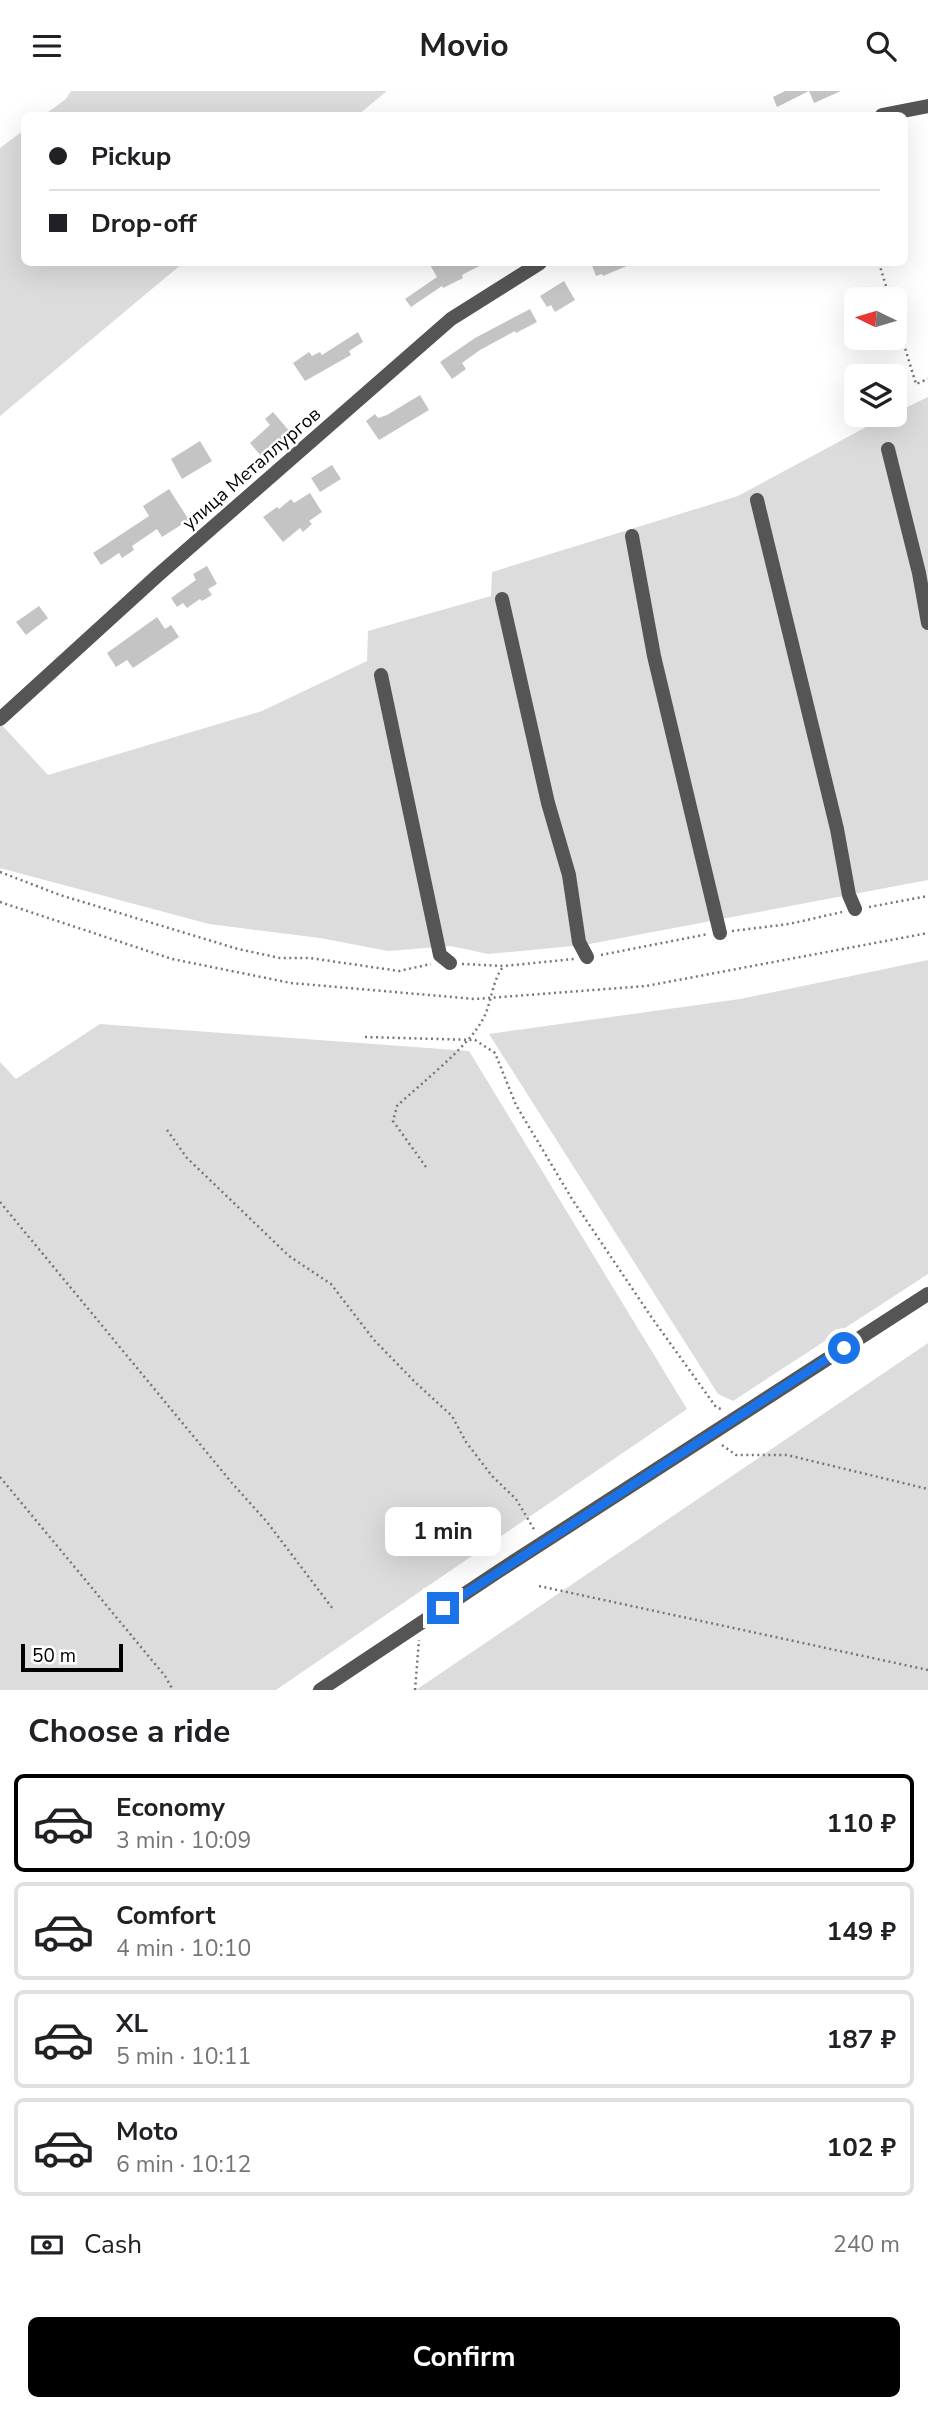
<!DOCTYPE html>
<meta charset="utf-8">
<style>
:root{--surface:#fff;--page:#f6f6f6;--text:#202124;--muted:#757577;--line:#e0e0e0;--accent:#000}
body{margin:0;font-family:"Nunito Sans",sans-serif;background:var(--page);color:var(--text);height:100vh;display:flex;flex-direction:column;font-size:26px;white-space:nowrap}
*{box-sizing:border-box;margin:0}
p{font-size:23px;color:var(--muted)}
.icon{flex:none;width:38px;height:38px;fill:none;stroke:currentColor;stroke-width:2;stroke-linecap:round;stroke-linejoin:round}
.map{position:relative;height:1599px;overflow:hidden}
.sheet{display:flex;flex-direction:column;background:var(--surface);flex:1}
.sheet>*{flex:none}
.banner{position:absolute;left:21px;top:21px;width:887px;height:154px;border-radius:10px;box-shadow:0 7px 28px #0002;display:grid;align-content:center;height:154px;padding:0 28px;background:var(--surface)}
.needle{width:46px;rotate:275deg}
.tools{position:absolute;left:844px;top:196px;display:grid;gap:14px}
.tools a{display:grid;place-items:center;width:63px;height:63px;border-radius:10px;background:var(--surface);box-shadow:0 7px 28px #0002;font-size:35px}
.scale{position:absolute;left:21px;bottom:18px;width:102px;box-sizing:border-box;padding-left:7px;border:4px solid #000;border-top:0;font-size:19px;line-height:24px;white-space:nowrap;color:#000;-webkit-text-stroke:5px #fff;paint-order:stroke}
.end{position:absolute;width:32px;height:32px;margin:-16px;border:9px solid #1a73e8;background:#fff;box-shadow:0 0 0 4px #fff}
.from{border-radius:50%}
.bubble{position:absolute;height:49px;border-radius:10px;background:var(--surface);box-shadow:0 7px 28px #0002;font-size:23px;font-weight:700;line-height:49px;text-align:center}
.banner b{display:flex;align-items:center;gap:24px;height:66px;font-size:26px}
.banner b+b{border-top:2px solid var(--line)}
.banner i{width:18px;height:18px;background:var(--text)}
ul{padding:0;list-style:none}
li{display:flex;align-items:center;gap:21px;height:98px;margin:0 14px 10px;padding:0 14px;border:4px solid var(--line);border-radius:10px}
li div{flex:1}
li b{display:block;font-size:26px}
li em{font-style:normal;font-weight:700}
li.on{border-color:var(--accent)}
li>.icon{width:63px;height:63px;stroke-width:1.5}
h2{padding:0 28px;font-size:32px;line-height:84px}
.pay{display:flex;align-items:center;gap:18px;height:77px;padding:0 28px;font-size:26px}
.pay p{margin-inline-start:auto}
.cta{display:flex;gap:14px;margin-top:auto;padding:14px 28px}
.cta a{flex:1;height:80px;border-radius:10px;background:var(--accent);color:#fff;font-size:28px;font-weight:700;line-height:80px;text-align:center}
header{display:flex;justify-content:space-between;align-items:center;height:91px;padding:0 28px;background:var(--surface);font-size:32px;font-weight:700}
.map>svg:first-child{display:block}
</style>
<header><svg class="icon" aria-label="menu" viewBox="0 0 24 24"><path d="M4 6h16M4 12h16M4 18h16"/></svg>Movio<svg class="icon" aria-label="search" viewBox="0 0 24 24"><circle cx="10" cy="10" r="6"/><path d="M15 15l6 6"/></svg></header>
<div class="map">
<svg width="928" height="1599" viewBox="0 0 928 1599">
<rect width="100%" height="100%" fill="#fff"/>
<!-- green -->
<path fill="#dcdcdc" d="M71,0H387L358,24H44L66,8Z
M24,39V172H183L0,325V57Z
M928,306V789L584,854L488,863L451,855L388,860L320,847L209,833L0,777V632L48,684L262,620L367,570L368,540L491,505L492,481L738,405L870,334Z
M928,869V1183L733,1310L718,1303L489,943L740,908Z
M100,933L469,960L687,1318L276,1599H0V971L16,988Z
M928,1252V1599H416Z"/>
<!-- building -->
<path fill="#c4c4c4" d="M785,0H841L814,12L809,0L777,16L773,6Z
M429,172H485L462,184L463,187L443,197L442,195L411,216L405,208L437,186Z
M591,172H634L603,185L602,183L596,185Z
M564,190L575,209L555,221L551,214L547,216L540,205Z
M530,218L537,231L516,242L515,240L480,259L462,272L466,278L452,288L440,271L475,247Z
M358,241L363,251L349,260L351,264L305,290L293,272L309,261L312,265L320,261L322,264Z
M420,304L429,319L379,349L366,330L375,323L378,327L387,324Z
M273,321L291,342L262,366L250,352L270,334L265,328Z
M200,350L212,370L182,388L171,368Z
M332,374L341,388L320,401L311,387Z
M169,398L189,429L162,446L157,438L132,455L134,459L122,467L119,462L101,474L93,462L149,425L143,415Z
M310,402L322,421L309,430L312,433L303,441L300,437L283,451L263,426L277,416L279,418L291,408L294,412Z
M207,475L217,493L208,498L212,504L202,510L200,508L187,517L183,512L177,516L171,507L196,489L193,483Z
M39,515L48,527L26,544L16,531Z
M157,526L165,538L171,534L179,546L133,577L127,569L116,576L107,562Z"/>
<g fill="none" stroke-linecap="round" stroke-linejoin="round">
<!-- path -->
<path stroke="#777" stroke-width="2.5" stroke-dasharray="2 3.5" stroke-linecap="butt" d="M879,172L890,208
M894,221L916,293L928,288
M0,781L60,804L238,858L280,867H310L399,880L431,873
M0,811L172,868L291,892L475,908L646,895L928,842
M869,816L928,805
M732,840L789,833L842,821
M601,864L708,843
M462,873L504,875L574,868
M365,946L475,949L495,962L516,1014L572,1108L652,1227L716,1316L723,1319
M167,1039L187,1067L289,1165L331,1193L374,1249L416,1292L452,1325L466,1351L492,1385L516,1408L535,1440
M426,1076L393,1030L397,1015C421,992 470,955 484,926C492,910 492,890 503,876
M0,1111L232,1392L267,1431L333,1518
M722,1354L736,1364H787L928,1398
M0,1386L165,1585L173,1599
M539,1495L928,1579
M415,1599L419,1549"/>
<!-- minor -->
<path stroke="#555" stroke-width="14" d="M882,24L928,15
M888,358L919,482L928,532
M757,409L837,738L849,804L855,818
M632,445L654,565L720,842
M502,508L548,712L569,784L579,851L587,866
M381,584L440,864L450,872
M0,628L157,485L451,228L540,172
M320,1599L499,1480L928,1203"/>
</g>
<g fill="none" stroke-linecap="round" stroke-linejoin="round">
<!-- route -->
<path stroke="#1a73e8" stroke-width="9" d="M443,1517L844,1257"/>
</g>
<g text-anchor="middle" stroke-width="5" stroke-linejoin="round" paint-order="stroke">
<!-- street labels -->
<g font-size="19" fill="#000" stroke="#fff">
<text transform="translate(251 377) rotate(-41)" y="7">улица Металлургов</text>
</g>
</g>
</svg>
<div class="tools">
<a><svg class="needle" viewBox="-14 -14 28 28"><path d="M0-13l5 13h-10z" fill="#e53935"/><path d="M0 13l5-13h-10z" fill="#757577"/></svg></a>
<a><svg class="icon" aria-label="layers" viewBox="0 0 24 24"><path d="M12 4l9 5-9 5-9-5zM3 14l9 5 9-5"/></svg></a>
</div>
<div class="scale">50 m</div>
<i class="end from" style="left:844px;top:1257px"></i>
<i class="end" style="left:443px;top:1517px"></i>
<div class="bubble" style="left:385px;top:1416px;width:116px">1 min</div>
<div class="banner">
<b><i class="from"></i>Pickup</b>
<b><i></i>Drop-off</b>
</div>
</div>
<section class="sheet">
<h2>Choose a ride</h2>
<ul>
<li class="on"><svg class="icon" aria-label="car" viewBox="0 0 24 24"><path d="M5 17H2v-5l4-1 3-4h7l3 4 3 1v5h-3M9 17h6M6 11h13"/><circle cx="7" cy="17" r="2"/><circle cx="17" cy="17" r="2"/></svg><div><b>Economy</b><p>3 min · 10:09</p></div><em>110 ₽</em></li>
<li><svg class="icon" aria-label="car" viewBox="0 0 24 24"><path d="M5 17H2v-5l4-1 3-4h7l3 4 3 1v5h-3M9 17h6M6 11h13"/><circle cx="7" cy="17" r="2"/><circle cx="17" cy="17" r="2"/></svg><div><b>Comfort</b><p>4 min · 10:10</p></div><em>149 ₽</em></li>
<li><svg class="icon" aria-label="car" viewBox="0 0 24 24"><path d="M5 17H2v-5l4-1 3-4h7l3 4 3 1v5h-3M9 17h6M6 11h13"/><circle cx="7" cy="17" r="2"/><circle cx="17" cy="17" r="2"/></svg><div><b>XL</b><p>5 min · 10:11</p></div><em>187 ₽</em></li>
<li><svg class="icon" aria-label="car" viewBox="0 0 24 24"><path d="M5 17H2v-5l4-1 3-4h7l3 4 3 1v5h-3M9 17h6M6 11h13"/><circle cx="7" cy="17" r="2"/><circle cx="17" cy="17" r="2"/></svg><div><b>Moto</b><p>6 min · 10:12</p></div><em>102 ₽</em></li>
</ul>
<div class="pay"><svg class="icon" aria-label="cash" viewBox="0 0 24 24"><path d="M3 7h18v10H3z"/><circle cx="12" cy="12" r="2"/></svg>Cash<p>240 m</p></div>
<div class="cta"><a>Confirm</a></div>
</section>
